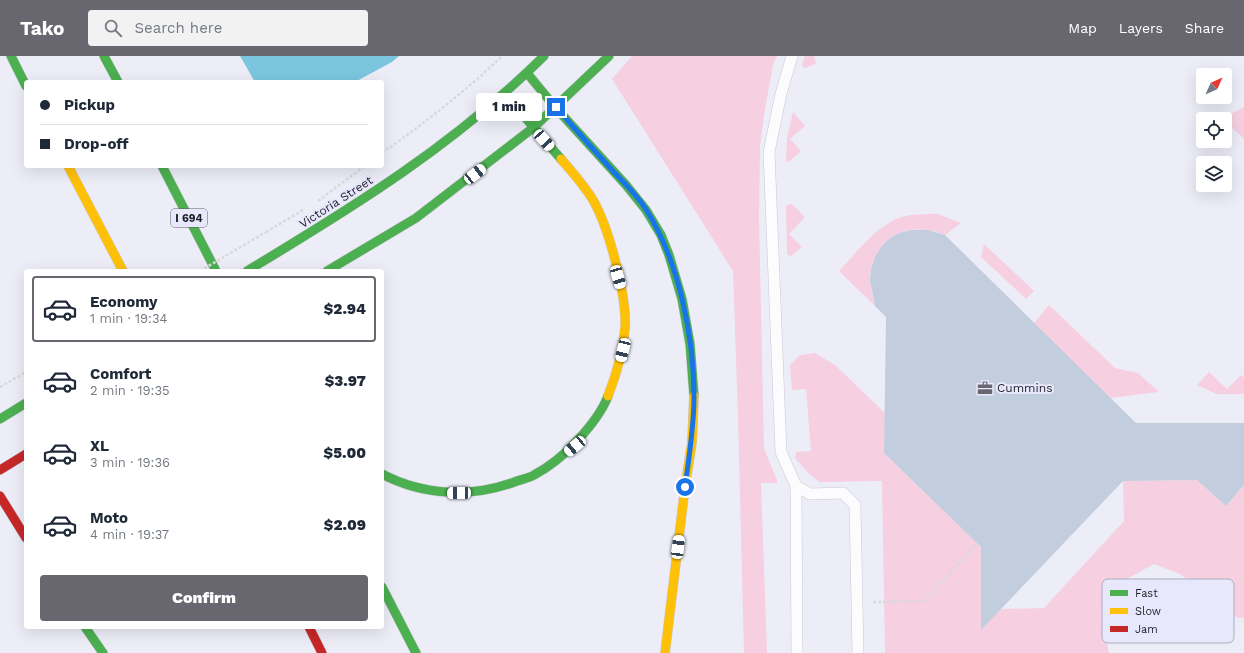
<!DOCTYPE html>
<meta charset="utf-8">
<style>
:root{--surface:#fff;--page:#f2f2f3;--text:#1f2937;--muted:#747a83;--line:#e0e1e3;--accent:#686770}
body{margin:0;font-family:"Work Sans",sans-serif;background:var(--page);color:var(--text);height:100vh;display:flex;flex-direction:column;font-size:15px;white-space:nowrap}
*{box-sizing:border-box;margin:0}
p{font-size:13px;color:var(--muted)}
.icon{flex:none;width:22px;height:22px;fill:none;stroke:currentColor;stroke-width:2;stroke-linecap:round;stroke-linejoin:round}
.map{position:relative;flex:1;overflow:hidden}
.drawer{position:absolute;left:24px;top:213px;width:360px;height:360px;display:flex;flex-direction:column;background:var(--surface);border-radius:4px;box-shadow:0 4px 16px #0002}
.drawer>*{flex:none}
.guide{position:absolute;left:24px;top:24px;width:360px;height:88px;border-radius:4px;box-shadow:0 4px 16px #0002;display:grid;align-content:center;height:88px;padding:0 16px;background:var(--surface)}
.needle{width:26px;rotate:45deg}
.tools{position:absolute;left:1196px;top:12px;display:grid;gap:8px}
.tools a{display:grid;place-items:center;width:36px;height:36px;border-radius:4px;background:var(--surface);box-shadow:0 4px 16px #0002;font-size:20px}
.end{position:absolute;width:18px;height:18px;margin:-9px;border:5px solid #1a73e8;background:#fff;box-shadow:0 0 0 2px #fff}
.from{border-radius:50%}
.bubble{position:absolute;height:28px;border-radius:4px;background:var(--surface);box-shadow:0 4px 16px #0002;font-size:13px;font-weight:800;line-height:28px;text-align:center}
.car{position:absolute;width:12px;height:24px;margin:-12px -6px;border-radius:5px;box-shadow:0 0 3px 1px #0007;background:linear-gradient(#fff 24%,#345 0 40%,#fff 0 76%,#345 0 86%,#fff 0)}
.guide b{display:flex;align-items:center;gap:14px;height:38px;font-size:15px}
.guide b+b{border-top:1px solid var(--line)}
.guide i{width:10px;height:10px;background:var(--text)}
ul{padding:7px 0 0;list-style:none}
li{display:flex;align-items:center;gap:12px;height:66px;margin:0 8px 6px;padding:0 8px;border:2px solid transparent;border-radius:4px}
li div{flex:1}
li b{display:block;font-size:15px}
li em{font-style:normal;font-weight:800}
li.on{border-color:var(--accent)}
li>.icon{width:36px;height:36px;stroke-width:1.5}
.action{display:flex;gap:8px;margin-top:auto;padding:8px 16px}
.action a{flex:1;height:46px;border-radius:4px;background:var(--accent);color:#fff;font-size:16px;font-weight:800;line-height:46px;text-align:center}
header{display:flex;align-items:center;gap:24px;box-sizing:border-box;height:56px;padding:0 20px;background:var(--accent);color:#fff}
header strong{font-size:19px}
nav{display:flex;gap:22px;margin-inline-start:auto;font-size:14px}
.search{width:280px;height:36px;background:var(--page);display:flex;align-items:center;gap:10px;box-sizing:border-box;padding:0 14px;border-radius:4px;color:var(--muted);font-size:15px}
.map>svg:first-child{display:block}
</style>
<header>
<strong>Tako</strong>
<div class="search"><svg class="icon" aria-label="search" viewBox="0 0 24 24"><circle cx="10" cy="10" r="6"/><path d="M15 15l6 6"/></svg>Search here</div>
<nav><a>Map</a><a>Layers</a><a>Share</a></nav>
</header>
<div class="map">
<svg width="1244" height="597" viewBox="0 0 1244 597">
<rect width="100%" height="100%" fill="#ededf8"/>
<!-- green -->
<path fill="#f6cfe1" d="M632,0H777L773,9L765,53L760,90L759,161L764,392L778,427H761L767,597H744L738,361L733,215L612,23Z
M805,0H814L816,6L815,8L805,12L803,11L802,8Z
M1244,51V83L1228,68L1231,58Z
M793,56L805,70L790,83L801,95L789,106L786,105L787,82Z
M789,148H792L805,161L789,178L802,191L792,199L789,200L787,197L786,150Z
M938,158L961,167L945,179C939,177 933,174 927,174C918,173 907,173 899,177C881,185 869,206 870,226C871,234 873,242 875,250L839,215C858,195 882,162 911,159C920,158 929,158 938,158Z
M984,188L1034,235L1026,243L981,201Z
M1049,249L1115,312L1138,317L1159,336L1110,342L1034,267Z
M815,297L835,309L885,357L884,397L981,491V573L1001,553L1044,552L1124,465L1123,425L1197,424L1226,450L1244,429V562H1238L1180,518L1154,508L1121,526L1101,559L1109,597H885L882,425L820,426L809,418L795,402L796,396L811,395L806,333L792,334L790,309L800,299Z
M1209,316L1227,333L1241,319L1244,322V338H1216L1197,329Z"/>
<!-- water -->
<path fill="#7bc6de" d="M240,0H399L392,6L355,26H255Z"/>
<!-- building -->
<path fill="#c2cddd" d="M911,174H928L945,179L1136,367H1244V429L1226,450L1197,424L1123,425L981,574V491L884,397L886,261L875,250L870,225L871,213L875,201L881,191L889,183L899,177Z"/>
<g fill="none" stroke-linecap="round" stroke-linejoin="round">
<!-- lane casing -->
<g stroke="#c9c9d2" stroke-width="12">
<path id="lane" d="M792,0L781,38L769,96L781,396L796,430L797,597
M796,430L810,438L843,437L855,449L858,597"/>
</g>
<!-- fast casing -->
<g stroke="#c9c9d2" stroke-width="10">
<path id="fast" d="M11,0L26,30
M104,0L118,26
M527,17L555,51L626,129L646,154L661,179L669,199L682,243L690,288L694,340
M505,38L561,103
M162,110L216,215
M247,215C355,150 454,89 544,0
M327,215L416,162L533,72L609,0
M0,363L26,347
M382,418C424,440 473,442 517,425C523,423 529,422 534,419C551,410 565,398 577,385C589,372 602,356 608,340
M382,531L416,597
M85,571L103,597"/>
</g>
<!-- slow casing -->
<g stroke="#c9c9d2" stroke-width="10">
<path id="slow" d="M561,103C572,116 584,129 593,144C609,172 627,240 625,272C623,297 617,317 608,340
M68,110L123,215
M665,597L685,431L692,386L694,340"/>
</g>
<!-- jam casing -->
<g stroke="#c9c9d2" stroke-width="10">
<path id="jam" d="M0,414L26,398
M0,440L26,482
M309,571L322,597"/>
</g>
<!-- path -->
<path stroke="#d9d9dc" stroke-width="2.5" stroke-dasharray="3 2" stroke-linecap="butt" d="M382,97C424,67 465,36 502,0
M318,145L365,110
M266,176L305,153
M0,331L26,316
M873,546L924,545L977,488"/>
<!-- lane -->
<use href="#lane" stroke="#fcfcfe" stroke-width="11"/>
<!-- fast -->
<use href="#fast" stroke="#4caf50" stroke-width="9"/>
<!-- slow -->
<use href="#slow" stroke="#ffc107" stroke-width="9"/>
<!-- jam -->
<use href="#jam" stroke="#c62828" stroke-width="9"/>
<!-- path-bridge -->
<path stroke="#d9d9dc" stroke-width="2.5" stroke-dasharray="3 2" stroke-linecap="butt" d="M200,215L266,176"/>
</g>
<g fill="none" stroke-linecap="round" stroke-linejoin="round">
<!-- route -->
<path stroke="#1a73e8" stroke-width="5" d="M556,51C574,72 593,93 612,114C624,127 638,140 647,155C679,206 694,281 694,341C694,371 689,401 685,431"/>
</g>
<!-- icons -->
<defs>
<g id="office-bare" transform="scale(1.2)"><path d="M-6-3h4V-5.5h4V-3h4V5H-6ZM-1-4.5V-3h2v-1.5ZM-6 0V1H6V0Z" fill="#686770" stroke="#e8e8fd" stroke-width="2.5" paint-order="stroke"/></g>
</defs>
<g fill-rule="evenodd">
<use href="#office-bare" x="985" y="332"/>
</g>
<g text-anchor="middle" stroke-width="4" stroke-linejoin="round" paint-order="stroke">
<!-- shield labels -->
<rect fill="#e8e8fd" stroke="#5c5b67" stroke-width="1" x="171" y="153" width="36" height="18" rx="3"/>
<g font-size="11" font-weight="bold" fill="#201f27">
<text x="189" y="166">I 694</text>
</g>
<!-- street labels -->
<g font-size="12" fill="#201f27" stroke="#e8e8fd">
<text transform="translate(336 146) rotate(-33)" y="4">Victoria Street</text>
</g>
<!-- poi labels -->
<g font-size="12" fill="#201f27" stroke="#e8e8fd" text-anchor="start">
<text x="997" y="336">Cummins</text>
</g>
</g>
<!-- legend -->
<rect x="1102" y="523" width="132" height="64" rx="6" fill="#e8e8fd" stroke="#acacbd" stroke-width="1"/>
<rect x="1110" y="534" width="18" height="6" fill="#4caf50"/>
<rect x="1110" y="552" width="18" height="6" fill="#ffc107"/>
<rect x="1110" y="570" width="18" height="6" fill="#c62828"/>
<g font-size="11" fill="#201f27">
<text x="1135" y="541">Fast</text>
<text x="1135" y="559">Slow</text>
<text x="1135" y="577">Jam</text>
</g>
</svg>
<div class="tools">
<a><svg class="needle" viewBox="-14 -14 28 28"><path d="M0-13l5 13h-10z" fill="#e53935"/><path d="M0 13l5-13h-10z" fill="#747a83"/></svg></a>
<a><svg class="icon" aria-label="locate" viewBox="0 0 24 24"><circle cx="12" cy="12" r="6"/><path d="M12 2v4M12 18v4M2 12h4M18 12h4"/></svg></a>
<a><svg class="icon" aria-label="layers" viewBox="0 0 24 24"><path d="M12 4l9 5-9 5-9-5zM3 14l9 5 9-5"/></svg></a>
</div>
<i class="end from" style="left:685px;top:431px"></i>
<i class="end" style="left:556px;top:51px"></i>
<div class="bubble" style="left:476px;top:37px;width:66px">1 min</div>
<i class="car" style="left:544px;top:84px;rotate:138deg"></i>
<i class="car" style="left:475px;top:118px;rotate:52deg"></i>
<i class="car" style="left:618px;top:221px;rotate:164deg"></i>
<i class="car" style="left:623px;top:294px;rotate:194deg"></i>
<i class="car" style="left:575px;top:390px;rotate:230deg"></i>
<i class="car" style="left:459px;top:437px;rotate:269deg"></i>
<i class="car" style="left:678px;top:491px;rotate:7deg"></i>
<div class="guide">
<b><i class="from"></i>Pickup</b>
<b><i></i>Drop-off</b>
</div>
<section class="drawer">
<ul>
<li class="on"><svg class="icon" aria-label="car" viewBox="0 0 24 24"><path d="M5 17H2v-5l4-1 3-4h7l3 4 3 1v5h-3M9 17h6M6 11h13"/><circle cx="7" cy="17" r="2"/><circle cx="17" cy="17" r="2"/></svg><div><b>Economy</b><p>1 min · 19:34</p></div><em>$2.94</em></li>
<li><svg class="icon" aria-label="car" viewBox="0 0 24 24"><path d="M5 17H2v-5l4-1 3-4h7l3 4 3 1v5h-3M9 17h6M6 11h13"/><circle cx="7" cy="17" r="2"/><circle cx="17" cy="17" r="2"/></svg><div><b>Comfort</b><p>2 min · 19:35</p></div><em>$3.97</em></li>
<li><svg class="icon" aria-label="car" viewBox="0 0 24 24"><path d="M5 17H2v-5l4-1 3-4h7l3 4 3 1v5h-3M9 17h6M6 11h13"/><circle cx="7" cy="17" r="2"/><circle cx="17" cy="17" r="2"/></svg><div><b>XL</b><p>3 min · 19:36</p></div><em>$5.00</em></li>
<li><svg class="icon" aria-label="car" viewBox="0 0 24 24"><path d="M5 17H2v-5l4-1 3-4h7l3 4 3 1v5h-3M9 17h6M6 11h13"/><circle cx="7" cy="17" r="2"/><circle cx="17" cy="17" r="2"/></svg><div><b>Moto</b><p>4 min · 19:37</p></div><em>$2.09</em></li>
</ul>
<div class="action"><a>Confirm</a></div>
</section>
</div>
